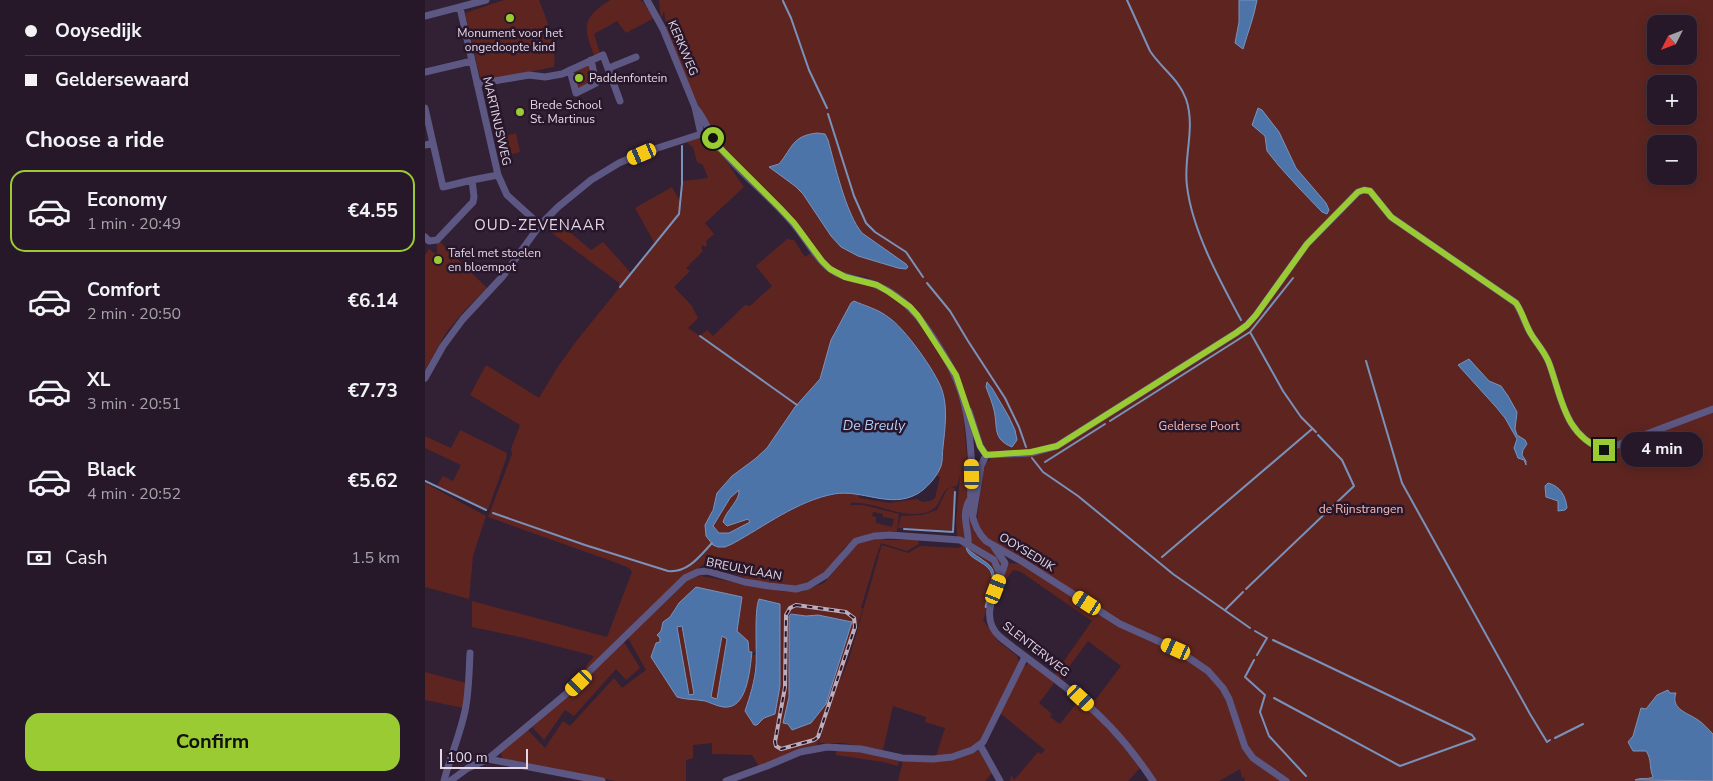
<!DOCTYPE html>
<meta charset="utf-8">
<style>
:root{--surface:#261828;--page:#322534;--text:#f1f3f6;--muted:#a4a0a8;--line:#423745;--accent:#9bcb33}
body{margin:0;font-family:"Nunito Sans",sans-serif;background:var(--page);color:var(--text);height:100vh;display:flex;flex-direction:column;font-size:19px;white-space:nowrap}
*{box-sizing:border-box;margin:0}
p{font-size:16px;color:var(--muted)}
.icon{flex:none;width:28px;height:28px;fill:none;stroke:currentColor;stroke-width:2;stroke-linecap:round;stroke-linejoin:round}
.map{position:relative;flex:1;overflow:hidden}
.drawer{display:flex;flex-direction:column;background:var(--surface);width:425px}
.drawer>*{flex:none}
.banner{display:grid;align-content:center;height:110px;padding:0 25px;background:var(--surface)}
.needle{width:32px;rotate:228deg}
.buttons{position:absolute;left:1222px;top:15px;display:grid;gap:10px}
.buttons a{display:grid;place-items:center;width:50px;height:50px;border-radius:10px;background:var(--surface);box-shadow:0 2px 12px #0003,0 0 0 1px var(--line);font-size:25px}
.scale{position:absolute;left:15px;bottom:12px;width:88px;box-sizing:border-box;padding-left:5px;border:2px solid #e3d7e5;border-top:0;font-size:14px;line-height:18px;white-space:nowrap;color:#e3d7e5;-webkit-text-stroke:4px #28162b;paint-order:stroke}
.end{position:absolute;width:22px;height:22px;margin:-11px;border:6px solid #9bcb33;background:#111;box-shadow:0 0 0 2px #111}
.from{border-radius:50%}
.bubble{position:absolute;height:35px;border-radius:15px;background:var(--surface);box-shadow:0 2px 12px #0003,0 0 0 1px var(--line);font-size:16px;font-weight:700;line-height:35px;text-align:center}
.car{position:absolute;width:15px;height:30px;margin:-15px -8px;border-radius:6px;box-shadow:0 0 4px 1px #0007;background:linear-gradient(#f5c518 24%,#345 0 40%,#f5c518 0 76%,#345 0 86%,#f5c518 0)}
.banner b{display:flex;align-items:center;gap:18px;height:48px;font-size:19px}
.banner b+b{border-top:1px solid var(--line)}
.banner i{width:12px;height:12px;background:var(--text)}
ul{padding:0;list-style:none}
li{display:flex;align-items:center;gap:15px;height:82px;margin:0 10px 8px;padding:0 15px;border:2px solid transparent;border-radius:15px}
li div{flex:1}
li b{display:block;font-size:19px}
li em{font-style:normal;font-weight:700}
li.current{border-color:var(--accent)}
li>.icon{width:45px;height:45px;stroke-width:1.5}
h2{padding:0 25px;font-size:22px;line-height:60px}
.pay{display:flex;align-items:center;gap:12px;height:55px;padding:0 25px;font-size:19px}
.pay p{margin-inline-start:auto}
.cta{display:flex;gap:10px;margin-top:auto;padding:10px 25px}
.cta a{flex:1;height:58px;border-radius:15px;background:var(--accent);color:#111;font-size:20px;font-weight:700;line-height:58px;text-align:center}
main{display:flex;flex:1;min-height:0}
.map>svg:first-child{display:block}
</style>
<main>
<section class="drawer">
<div class="banner">
<b><i class="from"></i>Ooysedijk</b>
<b><i></i>Geldersewaard</b>
</div>
<h2>Choose a ride</h2>
<ul>
<li class="current"><svg class="icon" aria-label="car" viewBox="0 0 24 24"><path d="M5 17H2v-5l4-1 3-4h7l3 4 3 1v5h-3M9 17h6M6 11h13"/><circle cx="7" cy="17" r="2"/><circle cx="17" cy="17" r="2"/></svg><div><b>Economy</b><p>1 min · 20:49</p></div><em>€4.55</em></li>
<li><svg class="icon" aria-label="car" viewBox="0 0 24 24"><path d="M5 17H2v-5l4-1 3-4h7l3 4 3 1v5h-3M9 17h6M6 11h13"/><circle cx="7" cy="17" r="2"/><circle cx="17" cy="17" r="2"/></svg><div><b>Comfort</b><p>2 min · 20:50</p></div><em>€6.14</em></li>
<li><svg class="icon" aria-label="car" viewBox="0 0 24 24"><path d="M5 17H2v-5l4-1 3-4h7l3 4 3 1v5h-3M9 17h6M6 11h13"/><circle cx="7" cy="17" r="2"/><circle cx="17" cy="17" r="2"/></svg><div><b>XL</b><p>3 min · 20:51</p></div><em>€7.73</em></li>
<li><svg class="icon" aria-label="car" viewBox="0 0 24 24"><path d="M5 17H2v-5l4-1 3-4h7l3 4 3 1v5h-3M9 17h6M6 11h13"/><circle cx="7" cy="17" r="2"/><circle cx="17" cy="17" r="2"/></svg><div><b>Black</b><p>4 min · 20:52</p></div><em>€5.62</em></li>
</ul>
<div class="pay"><svg class="icon" aria-label="cash" viewBox="0 0 24 24"><path d="M3 7h18v10H3z"/><circle cx="12" cy="12" r="2"/></svg>Cash<p>1.5 km</p></div>
<div class="cta"><a>Confirm</a></div>
</section>
<div class="map">
<svg width="1288" height="781" viewBox="0 0 1288 781">
<rect width="100%" height="100%" fill="#322035"/>
<!-- green -->
<path fill="#5e2520" fill-rule="evenodd" d="M79,0H114C122,20 132,45 129,67L56,81L40,13Z
M185,0H215L218,2L229,18L201,33L192,21L169,34L175,53L169,55C157,25 158,18 185,0Z
M234,0H1288V781H864L855,772L832,759L826,752L813,721L785,671L694,622L569,544L558,534L552,520L558,471L562,462L569,456L558,447L534,377L499,319L442,277L418,273L404,265L296,146L265,89L242,32L239,10L236,20ZM1231,24H1264V56H1231ZM1231,84H1264V116H1231ZM1231,144H1264V176H1231Z
M162,66H164L169,81L156,88L153,87L149,73Z
M91,133L95,152L81,156L77,137Z
M272,138C290,137 309,174 319,187L280,223L289,234L281,241L282,245L280,247L278,245L276,248L278,251L261,268L265,271L249,287L267,306L273,318L263,328L275,336L282,330L288,336L320,305L325,306L347,286L331,266L362,239L369,240L380,257L386,253L394,262L451,287L478,303L509,341L532,385L538,414L542,456L544,516L547,527L550,533L567,548L577,563L576,571C574,556 546,542 532,536L531,520L535,476L532,486C511,486 522,508 499,513C473,518 451,501 426,503L425,505H438L474,514L472,531L447,533L432,538L419,548L407,565L398,574L374,586L325,580L302,571L290,558L286,559L268,572L149,683L169,656L104,639L47,627V601L182,637L207,572L204,568L189,562L63,517L87,454L86,449L95,425L45,395L61,365L114,398L132,368L153,339L195,287L194,283L119,227L128,218L166,250L178,242L206,273L230,244L210,208L247,187L256,203L257,181L283,178L278,165L272,162L268,147L261,142ZM429,301C440,306 454,309 464,317C484,334 513,374 519,399L516,466L510,475L515,477L510,498L505,501L498,502L492,499L464,503L434,498V495C390,487 344,524 307,544L299,547H293L285,516L292,493L307,476L330,459L342,448L370,407L395,379L409,332ZM448,512L458,514V517L469,519L467,527L451,523V517L447,516Z
M14,241L62,288L40,310L21,333L0,370V255L4,249L12,255V243Z
M35,430L82,453L81,459L63,510L11,487L18,476L28,481L36,465L0,448V436L26,448Z
M0,483L61,516L48,556L44,599L0,587Z
M525,487L530,488L527,531L473,528L476,516L497,515L512,510L521,491Z
M314,490V497L303,510L302,526L323,519L325,522L304,534L294,533L288,526L305,498Z
M458,537L460,540H493L494,544L482,551L456,543L452,554H454L457,545L483,553L495,546L533,548L539,545L565,560L573,576L558,620L573,641L592,656L594,663L557,739C545,749 527,755 511,756L520,728L500,722L501,717L468,706L458,750L418,743H394L398,730L392,745L375,750L334,766L327,755L287,754V743L268,745V758L261,760V781H191L78,759L77,757L76,752L103,730L120,748L138,721L145,726L189,678L197,688L221,670L203,638L264,578L276,576L361,592H376L399,583L433,544ZM452,554L454,555L424,659L414,685L438,608H436ZM269,589L317,599L311,631L312,633C320,638 323,642 324,652H330L332,650L333,600H342L355,604V686L350,714L339,718L335,723L327,722L320,711L328,683L331,655H326L322,683L317,697L298,707L277,700L252,697L228,661L226,657L235,642V638L232,634L236,631L238,622L245,617L249,609ZM366,614L381,616L393,615L427,622L401,704L386,723L367,730L363,724L358,723L364,697V616Z
M586,563L596,564L663,606L740,645L777,669L799,693L820,749L859,781H820L819,777L817,778L815,769L794,781H731L663,702L671,699L696,666L663,641L635,679L629,675L667,621L596,572L589,570L587,571L572,595L565,616L582,565Z
M258,626L269,695L264,696L252,627Z
M297,636L302,638L292,699L286,697Z
M199,642L215,668L201,680L191,669L149,716L140,710L119,740L107,727Z
M604,663L630,682L614,703L627,714L625,717L635,724L654,700L680,725L716,767L703,781H585L586,775L589,780L613,752L616,754L620,750L575,713L598,667Z
M0,672L41,683L38,708L0,700Z
M411,749L431,751L474,761L473,766L458,762L411,755Z
M552,751H555L569,771L560,781H473L478,761C505,764 527,759 552,751Z"/>
<!-- water -->
<path fill="#4d74a9" stroke="#7a92bb" fill-rule="evenodd" d="M814,0H832C829,17 823,32 818,49L810,43L814,22Z
M833,108L837,110L854,132L871,168L901,203L904,210L902,214L897,212L874,188L854,166L842,151L840,136L827,125Z
M392,133L400,134L403,140C410,165 421,214 437,233L481,264L483,267L481,269L473,268L433,256L416,247L406,236L378,194L370,186L344,167L354,164C368,147 367,136 392,133Z
M429,301C440,306 453,309 463,317C479,327 511,372 517,390C523,408 520,428 518,447C517,453 518,460 516,466C512,477 501,489 492,494C465,509 437,489 409,494C372,501 340,526 307,544L300,547H293L288,545L281,536L280,525L288,510L292,493L307,476L330,459L342,448L370,407L395,379L406,340L426,303ZM314,490C315,501 301,510 298,522L302,526L323,519L325,522L304,533H294L288,526L305,498Z
M1044,359L1064,381L1076,386L1083,396L1092,412L1090,429L1092,435L1100,440L1102,444L1098,450L1097,455L1101,461V465L1099,460L1093,458L1089,448L1092,439L1080,418L1071,407L1033,365Z
M562,382L567,388L584,417L590,430L592,440L587,447C567,439 573,427 569,410C567,402 564,395 561,387Z
M1123,483C1135,486 1141,496 1142,508L1140,510L1133,511V501L1121,497L1120,486Z
M541,547C547,554 556,558 563,564C576,574 565,595 561,608L560,607C562,598 569,585 567,575C565,562 542,560 541,547Z
M271,587L317,597L312,631L323,641L324,652H327C325,667 323,705 303,707C295,708 287,703 280,701C270,699 261,700 252,697L226,657L231,643L235,642V638L232,635L236,631L238,622L245,617L254,603ZM257,626L269,694L264,695L252,627ZM297,636L302,639L292,699L286,697Z
M334,599L355,604V686L350,714L339,718L332,725H329L320,711C325,696 330,681 331,665C332,649 329,611 334,599Z
M366,614L381,616L393,615L427,622L401,704L386,723L367,730L363,724L358,723L364,697V616Z
M1243,690L1245,693H1251C1245,709 1263,713 1273,720C1279,724 1283,729 1288,734V781L1210,780C1217,777 1222,780 1228,777C1224,768 1227,759 1221,751H1208L1203,742L1208,736L1216,708L1221,709L1232,695Z"/>
<g fill="none" stroke-linecap="round" stroke-linejoin="round">
<!-- stream -->
<path stroke="#7a92bb" stroke-width="2" d="M702,0L725,51C736,68 754,79 761,99C771,128 758,158 762,186C767,230 795,281 816,320
M358,1L366,18L384,70L402,108
M403,114L429,196L441,223L450,232L481,252L498,277
M502,283L525,311L543,341L580,398L594,427L601,447
M195,287L254,214L257,184V146
M825,332L868,278
M275,336L372,405
M941,361L977,483L1105,714L1122,742L1125,740
M685,421L825,332L858,391L876,417L891,432
M607,458L618,472L653,496L748,574L825,628
M620,462L680,424
M0,481L61,510
M68,513L160,545L243,571C263,573 275,556 287,543
M479,529L528,532L530,492
M737,557L887,429
M821,589L929,486L917,460L893,435
M800,610L818,592
M830,631L842,638L832,655
M848,640L1047,735L1050,739L975,766L849,698
M829,660L820,677L840,695L835,712L844,736L881,776
M1130,738L1158,724"/>
<!-- street -->
<path stroke="#5c5783" stroke-width="7" d="M222,0L238,29L270,107L276,134
M35,8L73,175L82,195L115,225
M0,16L61,0
M184,68L211,57
M145,70L151,93L171,83L166,60
M0,72L47,61
M52,84L104,75L120,77L137,74L178,55L195,101
M270,107C281,120 285,136 296,149C317,175 345,196 367,222C380,236 389,257 405,269C418,279 436,279 451,285C484,298 503,328 520,357C539,388 544,419 546,454C549,484 537,517 561,541L598,562L695,624L751,649L783,671L798,688L804,699L820,747L828,758L861,781
M0,108L18,187L47,180
M0,145L8,143
M0,237L4,241L12,240L48,202L49,197L47,180L73,175
M0,378L18,346L38,319L78,276L115,225L133,207L166,180L194,163L217,153L276,134L294,148
M544,411L555,446L561,455L556,466L548,515
M561,455L606,453L632,446L811,333L822,325L831,315L882,244L933,192L939,190L945,191L966,217L1091,303C1097,313 1100,324 1106,334C1112,344 1120,352 1124,363C1137,398 1139,435 1179,450L1288,409
M543,543C544,529 536,516 544,501
M569,547L580,563C573,589 552,616 575,637C601,658 629,677 654,698C682,720 708,751 728,781
M555,745L575,781
M63,759L141,694L260,578L273,572L282,571L320,582L344,586L371,589L383,586L401,575L431,541L449,536L465,535L535,540L569,560L576,577
M19,781C25,757 35,735 40,711C44,692 44,672 45,653
M25,781L43,768L63,759L177,781
M301,781L342,766L375,752L402,747L436,749L477,758L508,759L527,757L547,750L558,742L600,657"/>
<!-- rail casing -->
<g stroke="#bbadbd" stroke-width="4">
<path id="rail" d="M371,605L421,612L429,618L430,627L393,737L389,740L356,749L351,746L350,742L360,687L361,615L365,608Z"/>
</g>
<!-- rail -->
<use href="#rail" stroke="#28162b" stroke-width="2" stroke-dasharray="5.5" stroke-linecap="butt"/>
</g>
<g fill="none" stroke-linecap="round" stroke-linejoin="round">
<!-- route -->
<path stroke="#9bcb33" stroke-width="6" d="M288,138L295,148L355,208L369,223L397,261L405,269L420,277L452,285L464,292L485,307L493,316L531,375L555,446L561,455L606,452L632,446L811,333L822,325L831,315L882,244L933,192L939,190L945,191L966,217L1091,303C1098,313 1100,324 1106,334C1112,344 1120,352 1124,363C1137,398 1139,435 1179,450"/>
</g>
<!-- markers -->
<g fill="#9bcb33" stroke="#28162b" stroke-width="2">
<circle cx="85" cy="18" r="5"/>
<circle cx="154" cy="78" r="5"/>
<circle cx="95" cy="112" r="5"/>
<circle cx="13" cy="260" r="5"/>
</g>
<g text-anchor="middle" stroke-width="5" stroke-linejoin="round" paint-order="stroke">
<!-- poi labels -->
<g font-size="12" fill="#e3d7e5" stroke="#28162b" text-anchor="start">
<text x="85" y="37" text-anchor="middle">Monument voor het<tspan x="85" dy="14">ongedoopte kind</tspan></text>
<text x="164" y="82">Paddenfontein</text>
<text x="105" y="109">Brede School<tspan x="105" dy="14">St. Martinus</tspan></text>
<text x="23" y="257">Tafel met stoelen<tspan x="23" dy="14">en bloempot</tspan></text>
</g>
<!-- street labels -->
<g font-size="12" fill="#e3d7e5" stroke="#28162b">
<text transform="translate(258 48) rotate(67)" y="4">KERKWEG</text>
<text transform="translate(72 121) rotate(77)" y="4">MARTINUSWEG</text>
<text transform="translate(602 552) rotate(31)" y="4">OOYSEDIJK</text>
<text transform="translate(319 569) rotate(11)" y="4">BREULYLAAN</text>
<text transform="translate(611 649) rotate(38)" y="4">SLENTERWEG</text>
</g>
<!-- park labels -->
<g font-size="12" fill="#f9bab2" stroke="#28162b">
<text x="774" y="430">Gelderse Poort</text>
<text x="936" y="513">de Rijnstrangen</text>
</g>
<!-- water labels -->
<g font-size="14" font-style="italic" fill="#aed0fe" stroke="#28162b">
<text x="449" y="430">De Breuly</text>
</g>
<!-- quarter labels -->
<g font-size="15" letter-spacing="1" fill="#e3d7e5" stroke="#28162b">
<text x="115" y="230">OUD-ZEVENAAR</text>
</g>
</g>
</svg>
<div class="buttons">
<a><svg class="needle" viewBox="-14 -14 28 28"><path d="M0-13l5 13h-10z" fill="#e53935"/><path d="M0 13l5-13h-10z" fill="#a4a0a8"/></svg></a>
<a>+</a>
<a>−</a>
</div>
<div class="scale">100 m</div>
<i class="end from" style="left:288px;top:138px"></i>
<i class="end" style="left:1179px;top:450px"></i>
<div class="bubble" style="left:1196px;top:432px;width:82px">4 min</div>
<i class="car" style="left:217px;top:154px;rotate:247deg"></i>
<i class="car" style="left:547px;top:474px;rotate:359deg"></i>
<i class="car" style="left:571px;top:589px;rotate:21deg"></i>
<i class="car" style="left:662px;top:603px;rotate:303deg"></i>
<i class="car" style="left:751px;top:649px;rotate:294deg"></i>
<i class="car" style="left:154px;top:683px;rotate:226deg"></i>
<i class="car" style="left:656px;top:698px;rotate:133deg"></i>
</div>
</main>
